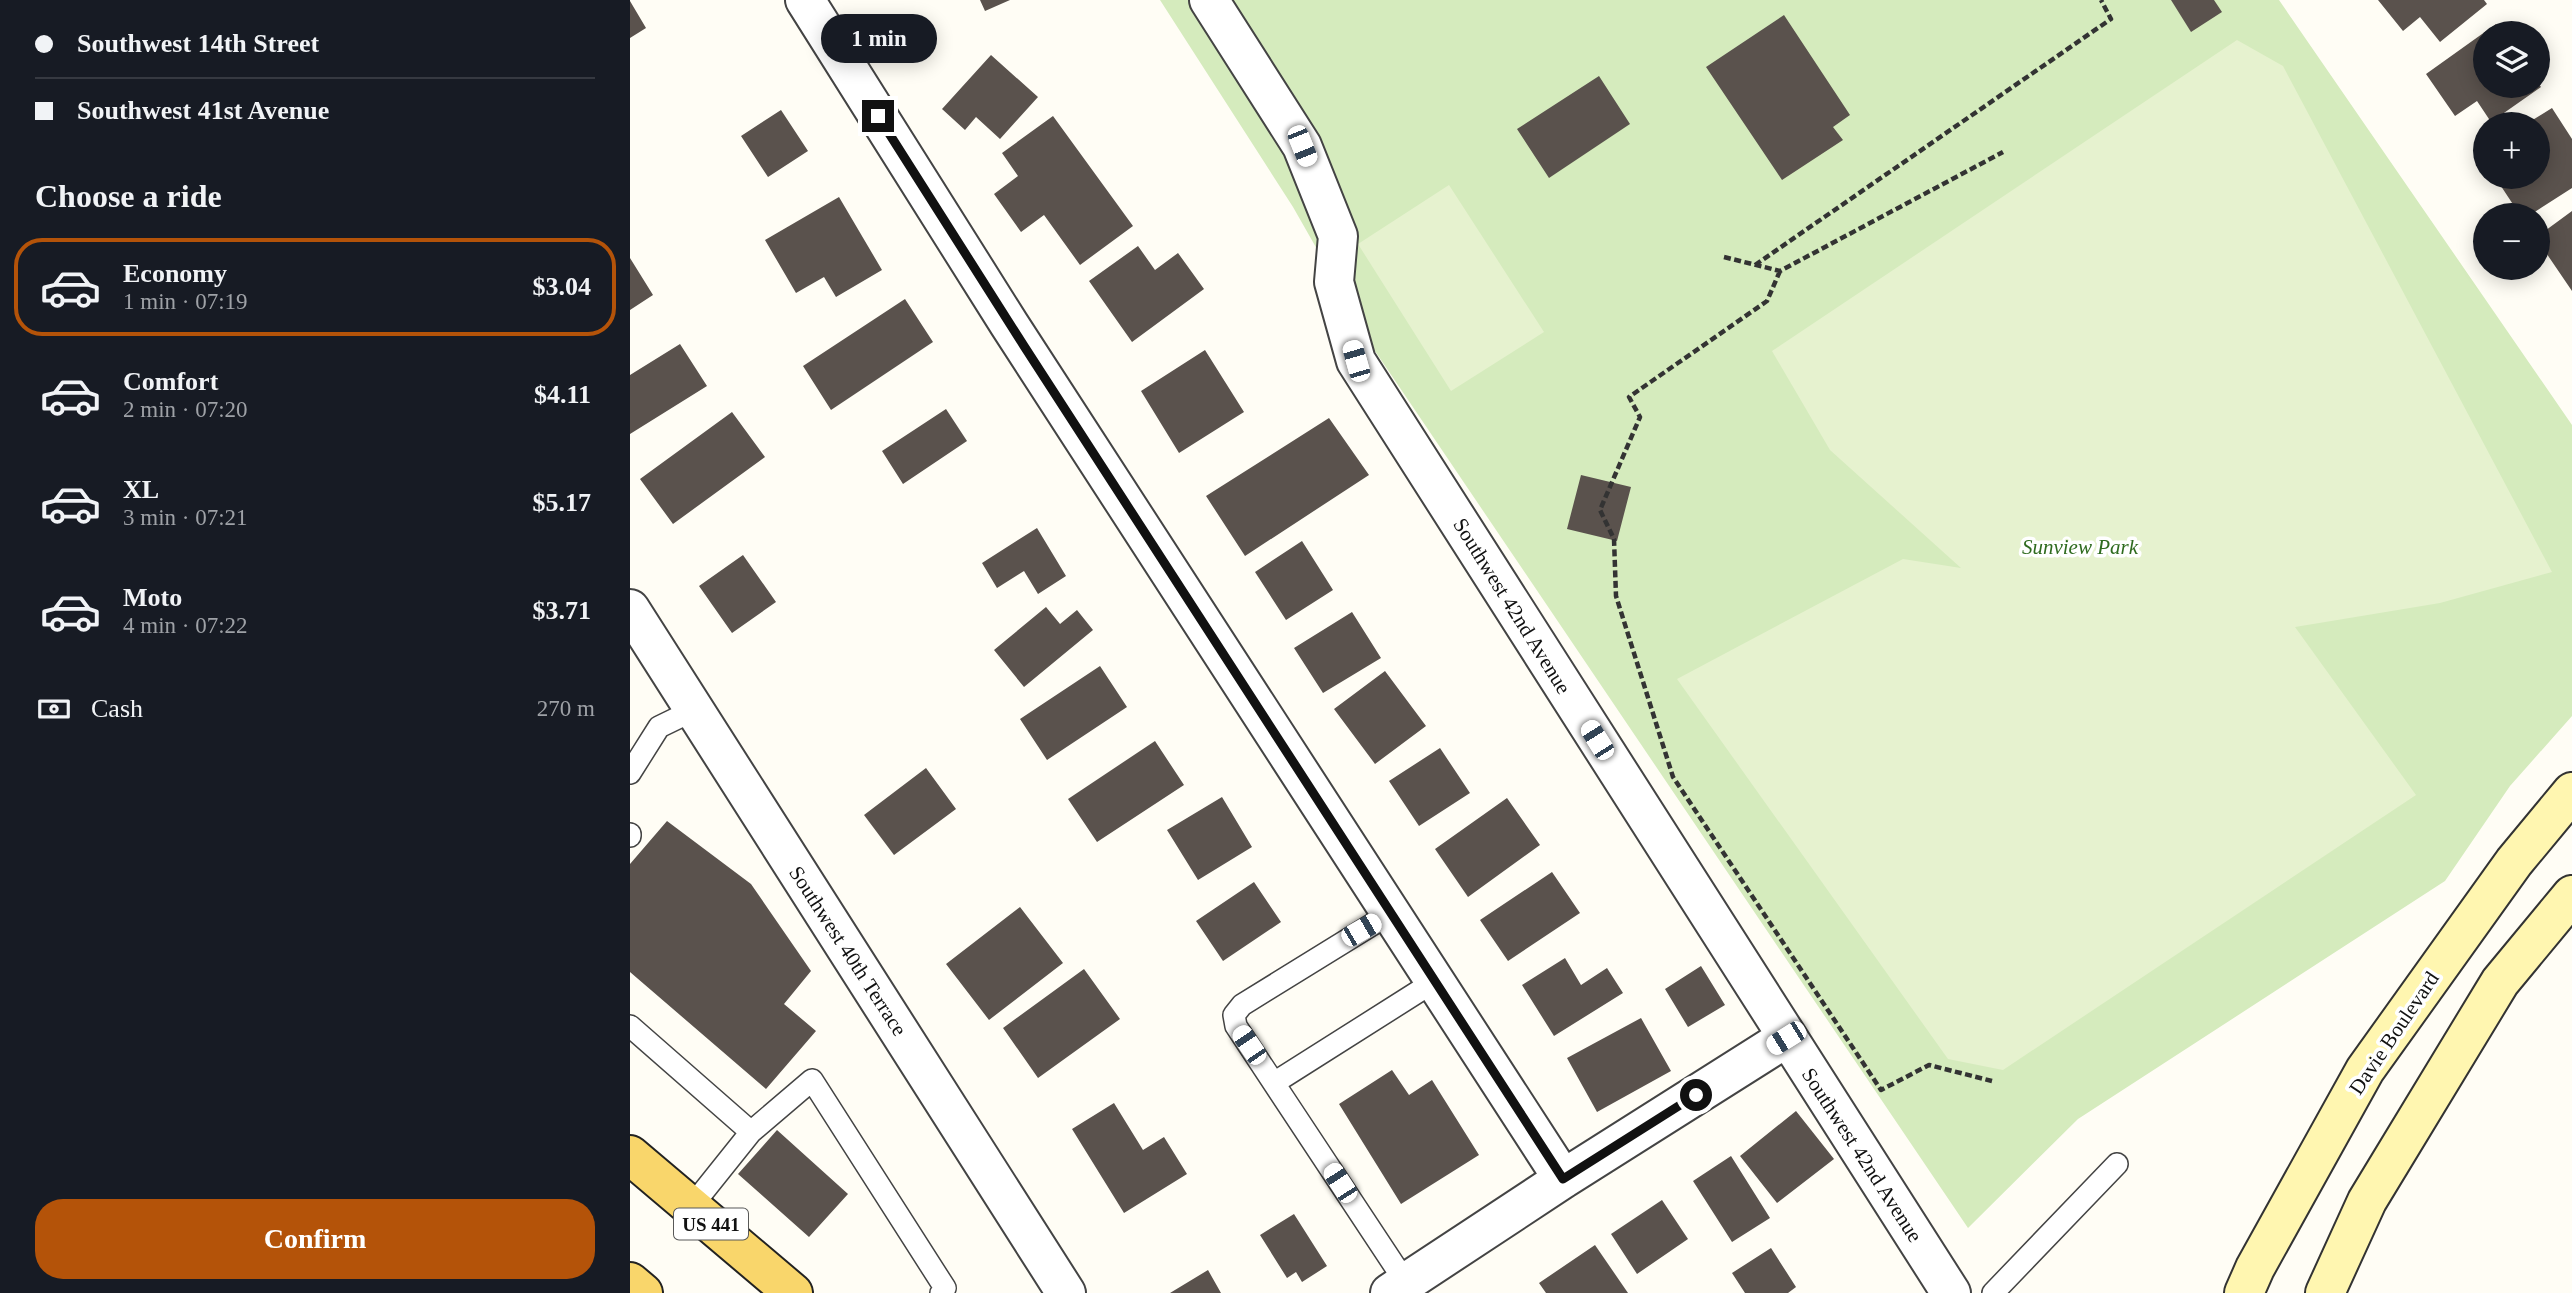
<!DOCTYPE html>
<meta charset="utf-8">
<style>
:root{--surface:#171b24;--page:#20242c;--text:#f1f3f6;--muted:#9ea1a6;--line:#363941;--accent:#b45309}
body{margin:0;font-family:Georgia,serif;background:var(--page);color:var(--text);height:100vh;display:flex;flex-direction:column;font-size:26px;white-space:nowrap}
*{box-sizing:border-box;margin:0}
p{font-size:23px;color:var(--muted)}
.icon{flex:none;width:38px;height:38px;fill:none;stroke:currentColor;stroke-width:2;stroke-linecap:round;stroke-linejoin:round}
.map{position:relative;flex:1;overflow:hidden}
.sheet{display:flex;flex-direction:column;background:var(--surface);width:630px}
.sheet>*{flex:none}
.hud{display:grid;align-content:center;height:154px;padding:0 35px;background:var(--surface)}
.controls{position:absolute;left:1843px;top:21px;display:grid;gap:14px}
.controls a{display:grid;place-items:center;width:77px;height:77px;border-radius:50%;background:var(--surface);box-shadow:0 4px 18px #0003;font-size:35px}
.end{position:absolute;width:32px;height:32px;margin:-16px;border:9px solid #111;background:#fff;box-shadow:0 0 0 4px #fff}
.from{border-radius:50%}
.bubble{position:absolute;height:49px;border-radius:24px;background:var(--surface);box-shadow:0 4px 18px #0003;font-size:23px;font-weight:600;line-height:49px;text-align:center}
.car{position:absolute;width:21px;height:42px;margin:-21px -10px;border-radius:9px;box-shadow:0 0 5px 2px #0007;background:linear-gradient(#fff 24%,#345 0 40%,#fff 0 76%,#345 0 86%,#fff 0)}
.hud b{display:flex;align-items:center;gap:24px;height:66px;font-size:26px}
.hud b+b{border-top:2px solid var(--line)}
.hud i{width:18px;height:18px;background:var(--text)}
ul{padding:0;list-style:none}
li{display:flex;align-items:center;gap:21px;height:98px;margin:0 14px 10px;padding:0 21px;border:4px solid transparent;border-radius:28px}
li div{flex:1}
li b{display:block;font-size:26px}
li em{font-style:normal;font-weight:600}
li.active{border-color:var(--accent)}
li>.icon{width:63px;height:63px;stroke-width:1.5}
h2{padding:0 35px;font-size:32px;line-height:84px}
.pay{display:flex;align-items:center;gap:18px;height:77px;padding:0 35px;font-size:26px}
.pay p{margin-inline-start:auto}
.action{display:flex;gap:14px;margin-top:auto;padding:14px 35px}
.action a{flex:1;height:80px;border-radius:28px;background:var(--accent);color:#fff;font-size:28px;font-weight:600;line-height:80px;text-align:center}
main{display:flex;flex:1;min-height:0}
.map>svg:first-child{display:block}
</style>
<main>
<section class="sheet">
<div class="hud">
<b><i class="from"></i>Southwest 14th Street</b>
<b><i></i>Southwest 41st Avenue</b>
</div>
<h2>Choose a ride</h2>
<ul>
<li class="active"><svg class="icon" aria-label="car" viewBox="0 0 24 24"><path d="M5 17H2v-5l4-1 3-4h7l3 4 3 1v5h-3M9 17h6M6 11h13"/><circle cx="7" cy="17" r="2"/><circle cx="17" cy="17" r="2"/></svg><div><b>Economy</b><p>1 min · 07:19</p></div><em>$3.04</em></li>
<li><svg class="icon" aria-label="car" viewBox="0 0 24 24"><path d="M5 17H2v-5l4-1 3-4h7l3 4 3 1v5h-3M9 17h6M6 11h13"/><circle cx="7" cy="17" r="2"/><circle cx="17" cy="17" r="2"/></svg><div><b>Comfort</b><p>2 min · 07:20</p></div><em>$4.11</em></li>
<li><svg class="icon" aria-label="car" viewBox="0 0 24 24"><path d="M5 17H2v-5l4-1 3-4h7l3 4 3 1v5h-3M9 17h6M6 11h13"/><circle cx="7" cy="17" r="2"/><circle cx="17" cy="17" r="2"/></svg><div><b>XL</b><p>3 min · 07:21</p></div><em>$5.17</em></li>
<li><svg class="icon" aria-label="car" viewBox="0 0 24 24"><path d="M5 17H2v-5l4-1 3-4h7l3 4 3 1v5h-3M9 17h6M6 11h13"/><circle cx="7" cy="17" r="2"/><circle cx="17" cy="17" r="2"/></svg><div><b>Moto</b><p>4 min · 07:22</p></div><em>$3.71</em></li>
</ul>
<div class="pay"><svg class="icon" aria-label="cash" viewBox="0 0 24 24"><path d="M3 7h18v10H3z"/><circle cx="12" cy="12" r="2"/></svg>Cash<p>270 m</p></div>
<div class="action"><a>Confirm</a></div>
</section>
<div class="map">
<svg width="1942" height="1293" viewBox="0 0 1942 1293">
<rect width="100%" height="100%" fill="#fffdf5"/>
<!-- green -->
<path fill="#d5ebbd" d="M530,0H1649L1942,425V716L1880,786L1815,881L1448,1119L1338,1228L745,351L663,207Z"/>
<!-- pitch -->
<path fill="#e6f2cf" d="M1607,40L1653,66L1922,572L1810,603L1665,627L1786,795L1373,1070L1318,1059L1047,679L1273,559L1331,568L1200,450L1142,351Z
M819,185L914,332L821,391L728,244Z"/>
<!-- building -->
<path fill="#5a524d" d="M350,0H380L355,11Z
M1541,0H1584L1592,12L1561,32Z
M1748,0H1854L1857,4L1810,42L1790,17L1773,31Z
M0,1L16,28L0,38Z
M1154,15L1220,115L1203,127L1213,140L1152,180L1076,67Z
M1866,24L1873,33H1855V86H1908V83L1911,87L1861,122L1847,101L1825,116L1796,74Z
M361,55L408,97L370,139L346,117L335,130L312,109Z
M969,76L1000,124L919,178L887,129Z
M1922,108L1942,139V188L1900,215H1890L1865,177H1908V124H1896Z
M151,110L178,151L138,177L111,136Z
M423,116L503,226L450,265L414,215L391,232L364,194L388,176L372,153Z
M209,197L252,270L206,297L194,277L166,293L135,240Z
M1942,211V291L1908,241V236Z
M508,246L525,270L548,253L574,289L502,342L459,281Z
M0,258L23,295L0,310Z
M275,299L303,342L201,410L173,366Z
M50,344L77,386L0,434V375Z
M575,350L614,412L549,453L511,391Z
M316,409L337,441L273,484L252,451Z
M102,412L135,457L43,524L10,479Z
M699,418L739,475L615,556L576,496Z
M951,475L1001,487L987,541L937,529Z
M407,528L436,576L408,594L394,571L367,588L352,563Z
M672,541L703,590L656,620L625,572Z
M113,555L146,602L102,633L69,586Z
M416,607L430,624L447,610L463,630L394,687L364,650Z
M722,612L751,658L693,693L664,648Z
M470,666L497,707L417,760L390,719Z
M755,671L796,726L745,764L704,709Z
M525,741L554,785L467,842L438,799Z
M810,748L840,793L789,826L759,781Z
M296,768L326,809L264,855L234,815Z
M592,797L622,847L568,880L537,830Z
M877,798L910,845L838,897L805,849Z
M37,821L121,884L181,971L154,1004L186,1031L136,1089L0,972V864Z
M922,872L950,913L878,961L850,920Z
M624,882L651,922L593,961L566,921Z
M390,907L433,963L359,1020L316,964Z
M935,958L951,985L977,968L993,993L924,1036L892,985Z
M1071,966L1095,1005L1058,1027L1035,989Z
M454,969L490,1019L408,1078L373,1028Z
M1011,1018L1041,1071L967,1112L937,1058Z
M762,1070L779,1095L802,1080L849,1155L771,1204L709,1104Z
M484,1103L513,1150L534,1137L557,1174L494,1213L442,1129Z
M1166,1111L1204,1159L1147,1203L1110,1156Z
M147,1130L218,1194L179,1237L108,1174Z
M1101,1156L1140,1218L1102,1242L1063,1181Z
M1032,1200L1058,1239L1007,1274L981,1234Z
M664,1214L697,1266L672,1282L666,1272L657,1278L630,1235Z
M965,1245L998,1293H916L909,1283Z
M1141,1248L1166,1287L1158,1293H1115L1102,1273Z
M578,1270L591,1293H540Z"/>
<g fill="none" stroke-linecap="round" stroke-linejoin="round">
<!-- service casing -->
<g stroke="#444" stroke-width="24">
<path id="service" d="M0,773L29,727L64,710
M0,834V836
M761,913L612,1005L604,1015L606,1026L776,1283
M0,1026L121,1132L182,1080L315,1288L311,1293
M644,1083L805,981
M61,1207L121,1132
M1363,1293L1487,1164"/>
</g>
<!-- minor casing -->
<g stroke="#444" stroke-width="42">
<path id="minor" d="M175,0L379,324L933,1179
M579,0L672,146L708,236L704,282L726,361L1321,1293
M0,609L436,1293
M760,1293L933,1179L1156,1038"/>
</g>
<!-- secondary casing -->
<g stroke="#333" stroke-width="42">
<path id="secondary" d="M1614,1293L1625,1268L1735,1070L1884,862L1942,792
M1695,1293L1737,1201L1870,982L1942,895"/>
</g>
<!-- primary casing -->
<g stroke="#222" stroke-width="42">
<path id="primary" d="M0,1155L163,1293
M0,1282L13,1293"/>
</g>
<!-- path -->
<path stroke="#333" stroke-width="4.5" stroke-dasharray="7 3.5" stroke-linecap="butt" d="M1094,257L1150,271L1373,152
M1125,265L1481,19L1471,0
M1150,271L1137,301L999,397L1010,417L970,510L984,539L986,596L1043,777L1251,1090L1299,1065L1362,1081"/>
<!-- service -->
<use href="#service" stroke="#fff" stroke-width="21"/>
<!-- minor -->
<use href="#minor" stroke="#fff" stroke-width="38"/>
<!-- secondary -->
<use href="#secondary" stroke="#fff6b0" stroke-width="38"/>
<!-- primary -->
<use href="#primary" stroke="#f9d66b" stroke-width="38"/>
</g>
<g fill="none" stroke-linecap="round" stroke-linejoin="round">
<!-- route -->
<path stroke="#111" stroke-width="9" d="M248,116L394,346L933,1179L1066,1095"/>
</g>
<g text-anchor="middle" stroke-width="7" stroke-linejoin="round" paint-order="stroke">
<!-- shield labels -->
<rect fill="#fff" stroke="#585858" stroke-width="2" x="44" y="1208.5" width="74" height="31" rx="5"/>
<g font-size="19" font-weight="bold" fill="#111">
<text x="81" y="1231">US 441</text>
</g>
<!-- park labels -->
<g font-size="21" font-style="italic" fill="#2f6b1f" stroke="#fff">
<text x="1450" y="554">Sunview Park</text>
</g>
<!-- street labels -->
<g font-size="21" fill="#111" stroke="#fff">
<text transform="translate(882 606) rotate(58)" y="7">Southwest 42nd Avenue</text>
<text transform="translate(218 951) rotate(57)" y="7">Southwest 40th Terrace</text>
<text transform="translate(1764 1033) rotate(-56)" y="7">Davie Boulevard</text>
<text transform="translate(1232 1155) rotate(57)" y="7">Southwest 42nd Avenue</text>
</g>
</g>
</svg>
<div class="controls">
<a><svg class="icon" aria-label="layers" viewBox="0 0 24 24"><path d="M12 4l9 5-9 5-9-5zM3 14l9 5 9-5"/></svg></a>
<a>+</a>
<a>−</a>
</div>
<i class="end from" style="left:1066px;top:1095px"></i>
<i class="end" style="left:248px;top:116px"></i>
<div class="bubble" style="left:191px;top:14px;width:116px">1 min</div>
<i class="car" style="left:672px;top:146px;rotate:158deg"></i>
<i class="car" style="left:726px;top:361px;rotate:344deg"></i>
<i class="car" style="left:967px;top:740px;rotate:328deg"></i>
<i class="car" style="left:731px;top:930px;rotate:60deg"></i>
<i class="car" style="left:1156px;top:1038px;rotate:238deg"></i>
<i class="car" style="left:619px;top:1045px;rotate:326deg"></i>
<i class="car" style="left:710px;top:1183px;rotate:327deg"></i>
</div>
</main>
